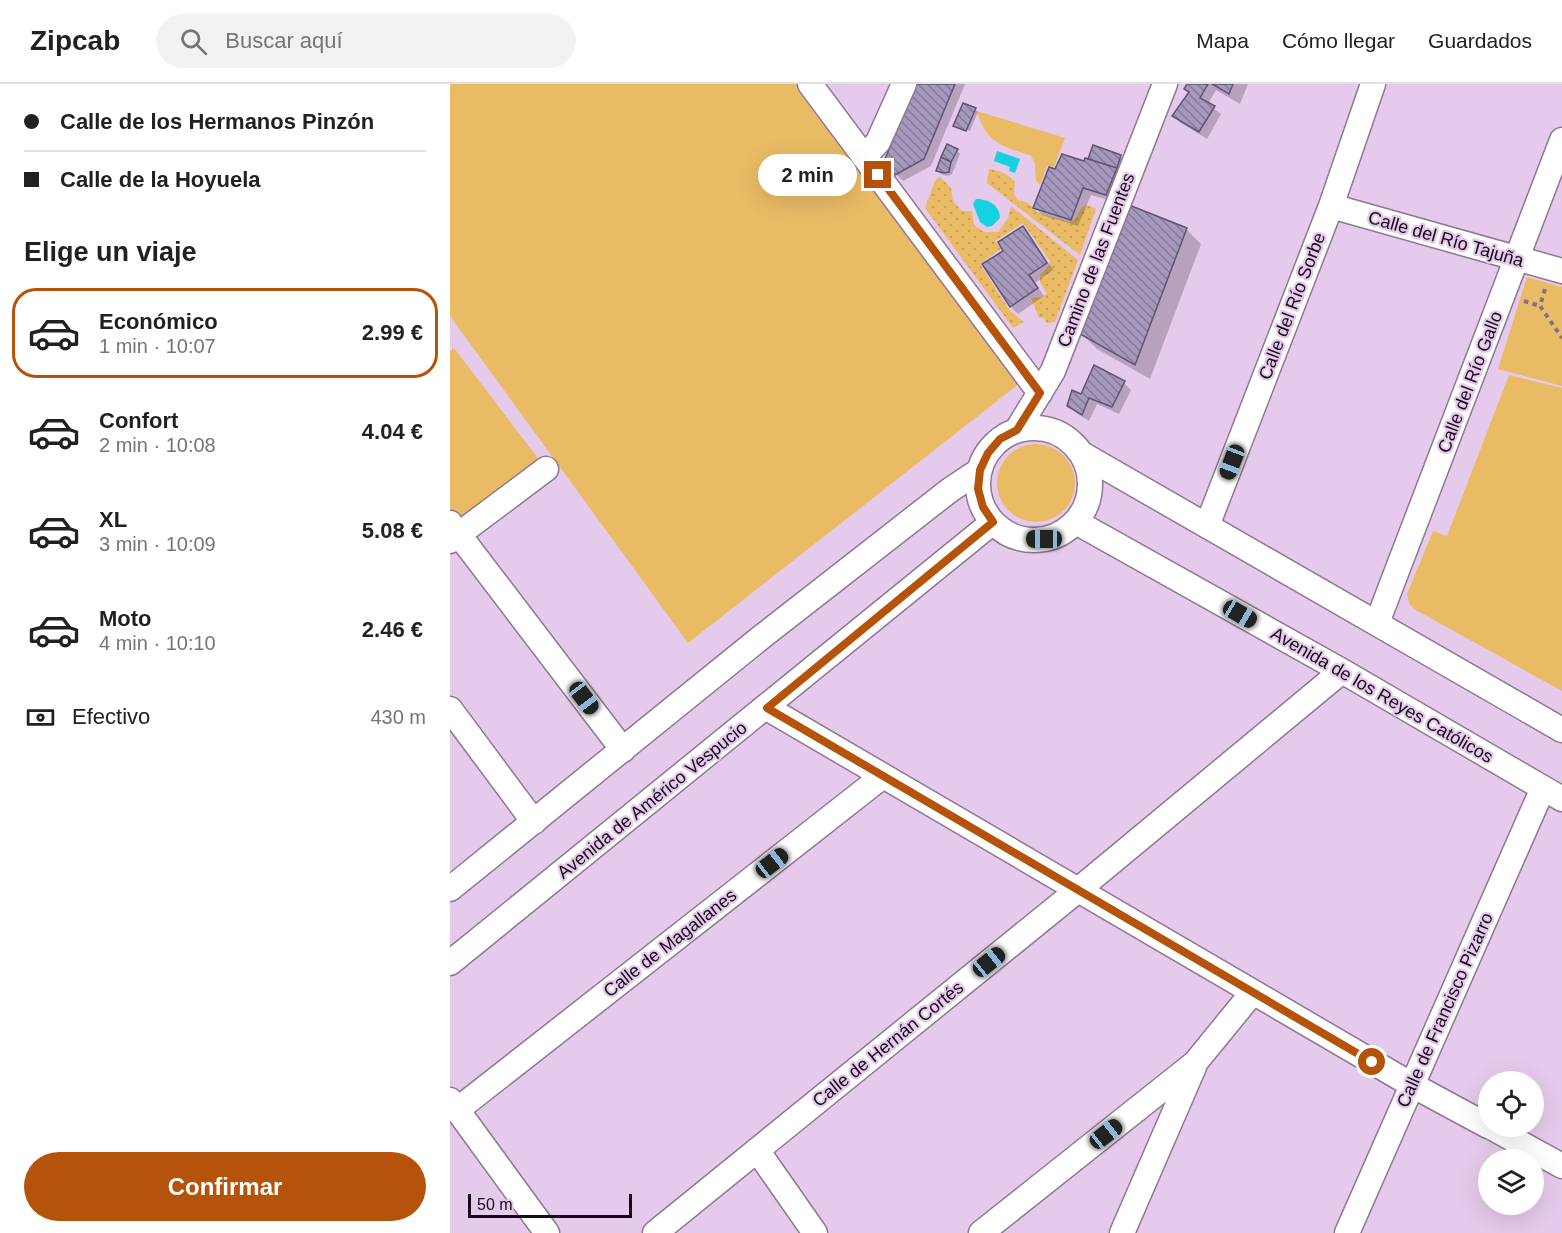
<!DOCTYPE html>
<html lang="es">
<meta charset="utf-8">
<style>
:root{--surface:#fff;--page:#f2f2f2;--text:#202124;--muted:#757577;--line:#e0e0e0;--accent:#b45309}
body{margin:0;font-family:Arial,sans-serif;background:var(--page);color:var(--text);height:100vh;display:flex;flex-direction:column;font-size:22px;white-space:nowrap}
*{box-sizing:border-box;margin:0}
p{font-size:20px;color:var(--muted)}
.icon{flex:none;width:33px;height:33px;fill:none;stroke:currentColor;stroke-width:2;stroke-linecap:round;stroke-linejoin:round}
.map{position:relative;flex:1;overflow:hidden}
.drawer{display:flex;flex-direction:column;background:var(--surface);width:450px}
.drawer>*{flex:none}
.banner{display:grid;align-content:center;height:132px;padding:0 24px;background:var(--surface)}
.fabs{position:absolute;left:1028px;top:987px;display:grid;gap:12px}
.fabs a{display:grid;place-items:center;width:66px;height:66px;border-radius:50%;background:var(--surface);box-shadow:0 6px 24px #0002;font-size:30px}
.scale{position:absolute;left:18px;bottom:15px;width:164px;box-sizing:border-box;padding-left:6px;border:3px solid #150c17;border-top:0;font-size:16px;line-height:21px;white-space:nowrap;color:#150c17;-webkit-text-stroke:4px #e6caeb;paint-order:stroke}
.end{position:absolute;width:27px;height:27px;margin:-14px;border:8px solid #b45309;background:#fff;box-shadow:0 0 0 3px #fff}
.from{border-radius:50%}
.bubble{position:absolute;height:42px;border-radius:21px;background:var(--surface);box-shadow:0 6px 24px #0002;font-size:20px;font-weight:700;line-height:42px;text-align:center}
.car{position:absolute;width:18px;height:36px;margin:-18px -9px;border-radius:8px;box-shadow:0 0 4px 2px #0007;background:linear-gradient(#222 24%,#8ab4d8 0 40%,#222 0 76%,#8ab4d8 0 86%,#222 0)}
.banner b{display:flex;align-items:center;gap:21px;height:57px;font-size:22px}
.banner b+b{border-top:2px solid var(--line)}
.banner i{width:15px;height:15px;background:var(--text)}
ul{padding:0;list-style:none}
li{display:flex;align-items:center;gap:18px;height:90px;margin:0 12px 9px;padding:0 12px;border:3px solid transparent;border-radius:24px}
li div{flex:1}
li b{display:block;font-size:22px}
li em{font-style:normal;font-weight:700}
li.current{border-color:var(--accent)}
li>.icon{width:54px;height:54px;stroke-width:1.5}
h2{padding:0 24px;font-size:27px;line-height:72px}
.pay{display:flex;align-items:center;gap:15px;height:66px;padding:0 24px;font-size:22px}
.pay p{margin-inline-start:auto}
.cta{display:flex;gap:12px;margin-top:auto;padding:12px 24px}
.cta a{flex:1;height:69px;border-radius:36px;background:var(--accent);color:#fff;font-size:24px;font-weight:700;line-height:69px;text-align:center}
header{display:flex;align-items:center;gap:36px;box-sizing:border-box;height:84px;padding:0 30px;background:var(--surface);border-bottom:2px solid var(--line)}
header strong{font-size:28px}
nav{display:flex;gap:33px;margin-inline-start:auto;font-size:21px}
.search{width:420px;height:54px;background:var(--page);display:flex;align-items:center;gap:15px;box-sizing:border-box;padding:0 21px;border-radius:33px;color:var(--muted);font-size:22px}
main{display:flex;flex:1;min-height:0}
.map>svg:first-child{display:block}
</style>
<header>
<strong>Zipcab</strong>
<div class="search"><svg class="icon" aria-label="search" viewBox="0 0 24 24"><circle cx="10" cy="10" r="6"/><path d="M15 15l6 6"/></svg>Buscar aquí</div>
<nav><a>Mapa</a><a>Cómo llegar</a><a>Guardados</a></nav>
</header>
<main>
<section class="drawer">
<div class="banner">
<b><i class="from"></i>Calle de los Hermanos Pinzón</b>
<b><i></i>Calle de la Hoyuela</b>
</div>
<h2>Elige un viaje</h2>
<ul>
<li class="current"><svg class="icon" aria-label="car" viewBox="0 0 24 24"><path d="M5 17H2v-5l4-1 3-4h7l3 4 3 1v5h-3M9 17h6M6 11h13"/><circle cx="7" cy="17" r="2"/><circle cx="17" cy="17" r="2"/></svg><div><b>Económico</b><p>1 min · 10:07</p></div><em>2.99 €</em></li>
<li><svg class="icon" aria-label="car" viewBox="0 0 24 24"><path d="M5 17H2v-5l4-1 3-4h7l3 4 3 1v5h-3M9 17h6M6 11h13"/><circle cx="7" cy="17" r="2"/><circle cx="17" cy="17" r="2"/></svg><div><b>Confort</b><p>2 min · 10:08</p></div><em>4.04 €</em></li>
<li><svg class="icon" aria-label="car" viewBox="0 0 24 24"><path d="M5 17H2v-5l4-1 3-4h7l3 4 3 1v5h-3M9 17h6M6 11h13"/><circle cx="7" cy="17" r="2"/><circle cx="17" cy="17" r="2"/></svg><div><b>XL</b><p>3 min · 10:09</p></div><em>5.08 €</em></li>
<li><svg class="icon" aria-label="car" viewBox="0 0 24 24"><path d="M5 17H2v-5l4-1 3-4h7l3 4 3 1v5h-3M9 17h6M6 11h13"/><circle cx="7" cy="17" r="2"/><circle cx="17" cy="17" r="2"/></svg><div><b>Moto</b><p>4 min · 10:10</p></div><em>2.46 €</em></li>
</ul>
<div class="pay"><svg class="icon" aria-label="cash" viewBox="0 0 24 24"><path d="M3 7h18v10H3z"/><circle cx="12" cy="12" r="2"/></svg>Efectivo<p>430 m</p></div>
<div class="cta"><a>Confirmar</a></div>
</section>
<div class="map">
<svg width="1112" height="1149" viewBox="0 0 1112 1149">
<defs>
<pattern id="garden-dots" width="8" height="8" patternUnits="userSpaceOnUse" patternTransform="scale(1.5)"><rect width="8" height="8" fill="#e9bb65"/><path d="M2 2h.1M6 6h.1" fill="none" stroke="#c7a057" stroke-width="1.8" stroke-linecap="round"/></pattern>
<pattern id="building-back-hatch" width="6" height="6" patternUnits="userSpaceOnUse" patternTransform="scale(1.5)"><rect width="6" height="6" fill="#a598bc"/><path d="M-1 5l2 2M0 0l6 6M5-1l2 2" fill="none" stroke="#857a98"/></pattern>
</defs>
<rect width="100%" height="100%" fill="#e6caeb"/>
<!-- green -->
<path fill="#e9bb65" d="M0,0H346L570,299L238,559L0,232Z
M527,27L615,54L604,83L597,82L590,101L586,96L585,80L581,72C553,62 536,60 527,27Z
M1077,193L1112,203V302L1048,285Z
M4,264L90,377L9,437L0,424V267Z
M1059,291L1112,304V607L964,525L959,519L957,510L983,447L997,452Z
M547 399a39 39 0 1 1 78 0a39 39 0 1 1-78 0Z"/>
<!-- garden -->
<path fill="url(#garden-dots)" d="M539,85C549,86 559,90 565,98L564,110L568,116L578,119L589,129L619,138L625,135L632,123L637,121L646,125L630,171L537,99Z
M490,93L501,104L503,117L512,127H522L524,141L534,148H548L558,134L561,122L628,176L605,238L596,239L595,235L588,233C587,225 583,221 581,214L591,213L597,210L590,198V191L598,183L600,177L573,139L545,157L552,164L530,180L560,227L574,238L563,244L475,124L485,97Z"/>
<!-- water -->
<path fill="#15d3de" d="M547,67L570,75L565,89L559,87L560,83L544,77Z
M526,115C538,115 550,121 550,134L542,142L537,143L530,138L523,120Z"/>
<!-- shadow -->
<path fill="#0003" d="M467,0H515L481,82L453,97L446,90Z
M738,0H798L790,20L766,6L758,20L771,30L757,55L731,39L724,32L740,8Z
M525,25L528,28L520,47L505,42Z
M507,66L510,70L502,90L498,92L491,90L487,87Z
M670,72L674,75L663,117L641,111L628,142L592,131L585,123L606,87L634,79Z
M572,143L580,151L603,186L585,199L594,212L568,230L561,223L534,181L555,167Z
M736,145L751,160L700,295L647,265L632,250Z
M674,299L681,306L669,330L647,320L639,337L626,329L618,321L631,312Z"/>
<!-- building -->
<path fill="url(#building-back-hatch)" stroke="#605475" stroke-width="1.5" d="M466,0H505L474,75L445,91L435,75Z
M737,0H758L750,14L765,22L749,48L722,32L739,8L734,5Z
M762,0H783L779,10Z
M513,19L526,24L516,47L503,42Z
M497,60L508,65L501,78L491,73Z
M643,61L671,71L667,84L638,75Z
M612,70L634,77L635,74L667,84L656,111L633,104L621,136L583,124L599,83L605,85Z
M491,73L501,78L499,88L494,89L486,87Z
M679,121L737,144L685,281L630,250Z
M573,142L597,179L579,191L588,204L560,223L532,180L553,167L548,158Z
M644,281L675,297L662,323L639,314L632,331L617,322L622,306L631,310Z"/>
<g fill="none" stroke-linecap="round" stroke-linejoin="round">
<!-- street casing -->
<g stroke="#907795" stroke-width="27">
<path id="street" d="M360,0L590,309
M414,73L428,58L454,0
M881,122L1112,187
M528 400a56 56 0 1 1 112 0a56 56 0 1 1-112 0Z
M567,346L603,287L715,0
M632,370L1112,646
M626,438L892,587L1112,715
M0,439L173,666
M757,442L881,122L923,0
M0,457L96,385
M927,539L1112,56
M317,624L962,1001L1038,1042
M0,625L84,738
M0,805L309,555L500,406L530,386
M0,879L543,438
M0,1016L97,1149
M7,1026L433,692
M1039,1042L1112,1082
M307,1066L365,1149
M205,1149L628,806L892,587
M531,1149L745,979L803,908
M672,1149L744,983
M897,1149L1093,704"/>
</g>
<!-- path -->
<path stroke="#857188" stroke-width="4" stroke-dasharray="4.5 4.5" stroke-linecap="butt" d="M1095,205L1090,222L1112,254
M1074,217L1090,222"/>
<!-- street -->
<use href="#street" stroke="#fff" stroke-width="24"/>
</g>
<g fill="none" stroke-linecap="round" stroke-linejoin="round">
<!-- route -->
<path stroke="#b45309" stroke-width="8" d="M428,91L590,309L567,346L550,355L538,369L530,386L528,405L533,423L543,438L317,624L922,978"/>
</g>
<g text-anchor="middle" stroke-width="4.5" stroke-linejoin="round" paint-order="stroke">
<!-- street labels -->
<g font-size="18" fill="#150c17" stroke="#e6caeb">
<text transform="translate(996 155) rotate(16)" y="6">Calle del Río Tajuña</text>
<text transform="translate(646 176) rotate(-69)" y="6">Camino de las Fuentes</text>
<text transform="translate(842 222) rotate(-69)" y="6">Calle del Río Sorbe</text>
<text transform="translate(1020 298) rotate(-69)" y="6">Calle del Río Gallo</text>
<text transform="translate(932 611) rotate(30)" y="6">Avenida de los Reyes Católicos</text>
<text transform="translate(202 716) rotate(-39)" y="6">Avenida de Américo Vespucio</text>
<text transform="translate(220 859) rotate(-38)" y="6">Calle de Magallanes</text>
<text transform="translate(995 926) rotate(-66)" y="6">Calle de Francisco Pizarro</text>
<text transform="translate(438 960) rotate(-39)" y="6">Calle de Hernán Cortés</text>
</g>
</g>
</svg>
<div class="fabs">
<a><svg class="icon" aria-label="locate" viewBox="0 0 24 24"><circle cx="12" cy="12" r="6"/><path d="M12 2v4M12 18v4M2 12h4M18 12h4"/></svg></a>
<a><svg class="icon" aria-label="layers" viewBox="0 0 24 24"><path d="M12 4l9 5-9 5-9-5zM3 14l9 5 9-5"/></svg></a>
</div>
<div class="scale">50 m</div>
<i class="end from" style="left:922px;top:978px"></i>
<i class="end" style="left:428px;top:91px"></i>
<div class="bubble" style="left:308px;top:70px;width:99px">2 min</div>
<i class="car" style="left:782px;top:378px;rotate:201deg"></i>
<i class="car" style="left:594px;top:455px;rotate:270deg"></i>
<i class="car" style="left:790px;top:530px;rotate:120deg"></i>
<i class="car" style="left:134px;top:614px;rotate:143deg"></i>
<i class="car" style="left:322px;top:779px;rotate:52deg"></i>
<i class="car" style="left:539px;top:878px;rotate:51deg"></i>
<i class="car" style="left:656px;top:1050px;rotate:52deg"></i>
</div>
</main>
